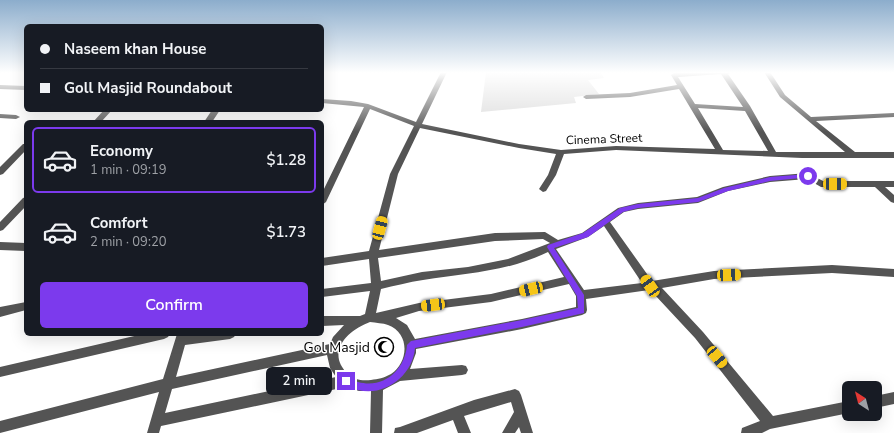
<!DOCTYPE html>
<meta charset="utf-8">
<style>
:root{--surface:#171b24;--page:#20242c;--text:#f1f3f6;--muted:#9ea1a6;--line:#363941;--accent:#7c3aed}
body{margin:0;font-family:"Nunito Sans",sans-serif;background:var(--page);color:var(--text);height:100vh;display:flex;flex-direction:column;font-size:15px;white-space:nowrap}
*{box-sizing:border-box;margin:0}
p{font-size:13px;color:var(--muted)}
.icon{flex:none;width:22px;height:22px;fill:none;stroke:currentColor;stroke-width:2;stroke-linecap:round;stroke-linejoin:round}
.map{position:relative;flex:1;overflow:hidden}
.sheet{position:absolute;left:24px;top:120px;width:300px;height:216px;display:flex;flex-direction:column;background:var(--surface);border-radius:6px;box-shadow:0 4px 16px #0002}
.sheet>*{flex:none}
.hud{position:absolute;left:24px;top:24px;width:300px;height:88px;border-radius:6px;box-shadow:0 4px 16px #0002;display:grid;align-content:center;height:88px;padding:0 16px;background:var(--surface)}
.needle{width:26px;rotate:324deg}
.tools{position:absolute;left:842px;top:381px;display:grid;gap:8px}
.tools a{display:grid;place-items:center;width:40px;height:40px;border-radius:6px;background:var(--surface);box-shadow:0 4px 16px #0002;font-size:20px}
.end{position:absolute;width:18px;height:18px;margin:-9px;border:5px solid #7c3aed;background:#fff;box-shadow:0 0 0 2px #fff}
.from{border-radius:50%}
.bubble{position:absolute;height:28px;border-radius:6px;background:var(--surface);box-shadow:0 4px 16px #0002;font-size:13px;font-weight:600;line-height:28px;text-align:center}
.car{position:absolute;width:12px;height:24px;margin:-12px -6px;border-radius:5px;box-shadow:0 0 3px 1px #0007;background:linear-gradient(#f5c518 24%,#345 0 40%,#f5c518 0 76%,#345 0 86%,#f5c518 0)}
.hud b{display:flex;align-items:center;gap:14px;height:38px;font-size:15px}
.hud b+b{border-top:1px solid var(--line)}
.hud i{width:10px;height:10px;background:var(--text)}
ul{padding:7px 0 0;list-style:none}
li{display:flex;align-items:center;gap:12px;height:66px;margin:0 8px 6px;padding:0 8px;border:2px solid transparent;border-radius:6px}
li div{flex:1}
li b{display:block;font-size:15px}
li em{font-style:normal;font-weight:600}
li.current{border-color:var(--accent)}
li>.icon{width:36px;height:36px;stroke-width:1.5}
.action{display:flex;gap:8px;margin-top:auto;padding:8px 16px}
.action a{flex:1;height:46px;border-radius:6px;background:var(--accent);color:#fff;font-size:16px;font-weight:600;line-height:46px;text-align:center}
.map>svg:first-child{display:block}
</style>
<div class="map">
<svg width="894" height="433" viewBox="0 0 894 433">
<rect width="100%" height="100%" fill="#fff"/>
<!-- green -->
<path fill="#dbdbdb" d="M486,72H600L604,78L588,80L599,94L574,97L576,103L481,112Z"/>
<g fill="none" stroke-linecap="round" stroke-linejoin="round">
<!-- minor -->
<path fill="#545454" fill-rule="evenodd" d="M441,72H447L422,124L519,144L561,150L616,146L715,149L679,89L630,97L586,99L583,97L586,95L630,93L677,85L671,75L674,73L732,72L728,74L750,106L776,152H845L780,97L764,72H770L785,95L811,117L894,113V117L816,121L855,152H894V158H802L616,150L564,154L556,175L546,191L543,192L539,189L548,175L556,154L519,148L420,128L398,174L379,250L495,233L545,232L558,240L582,233L618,208L638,203L697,197L723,187L770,176L808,173L823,181H894V187H885L894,195V203L891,202L875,187H821L807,179L770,182L728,191L698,203L638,209L624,212L610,222L652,281L714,271L832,265L894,269V277L832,273L714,279L662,288L703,332L773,416L849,401V413L770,429L762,433H741L742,428L760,421L695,338L654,294L649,290L586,299L587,310L586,313L582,315L522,329L416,349V353L410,369L462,365L466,366L468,370L466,374L462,375L400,381L383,390L382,433H370L371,391H359L346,387L161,426L159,433H147L159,392L0,433V421L163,379L177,334H236L234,337L230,339L185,345L176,377L330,344L333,337L344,325L322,326V316H360L365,314L370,291L322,297V289L371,283L369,259L322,266V258L369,251L390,174L414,126L370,109L326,202L322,205V193L364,107L322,103V99L351,101L368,104L416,122ZM721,74L743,107L695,104L678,77ZM698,108L745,111L768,151L723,150ZM604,226L642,283L584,290L556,249L588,237ZM543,239L550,243L508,259L468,267L422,272L381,281L378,258L495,241ZM548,252L564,277L491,294L419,303L376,313L381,289C394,286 409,282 423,280C467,273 507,272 548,252ZM569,284L576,296V307L522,319L415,339L407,325L396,318L419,311L491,302ZM370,322C376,323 383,323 388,325C410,333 409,362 391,374C384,378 378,379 371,380C362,381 354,380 348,374C325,352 348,330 370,322ZM327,355L330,368L336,377L165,413L172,389Z
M0,85L26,86V90L0,89Z
M104,110H112L101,122H93Z
M212,110H220L212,122H204Z
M0,114L16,115L20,117L16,119L0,118Z
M23,144H26V150L3,174L0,175V167Z
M26,197V206L3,230L0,231V222L23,198Z
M0,242L26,243V251L0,250Z
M26,302V310L0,317V307Z
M143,334H170L168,337L164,339L0,377V367Z
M515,389L519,391L521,395L533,433H521L519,427L515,433H502L514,412L511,402L464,416L471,433H458L453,420L417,433H394L395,428L400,427L474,400Z
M894,392V404L875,408V396Z"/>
</g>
<!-- sky -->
<linearGradient id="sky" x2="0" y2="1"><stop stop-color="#8cadcc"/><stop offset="0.55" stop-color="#fff"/><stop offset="1" stop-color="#fff" stop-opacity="0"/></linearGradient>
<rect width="894" height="132" fill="url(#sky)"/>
<!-- route -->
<path fill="#7c3aed" d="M808,174L811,175V177L770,181L728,191L698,202L638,208L623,212L588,237L554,248L584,295V313L522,327L415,348C413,375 385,397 358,390C353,389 348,386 343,384L342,381L343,378L346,377C350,378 354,381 358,382C384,389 405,370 407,345L411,341L522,320L578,308L577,296L547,247L548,245L583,233L620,208L638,204L698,198L724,188L770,177Z"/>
<!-- icons -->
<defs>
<g id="mosque-ring" transform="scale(1)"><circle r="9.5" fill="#fff" stroke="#000" stroke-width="1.5"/><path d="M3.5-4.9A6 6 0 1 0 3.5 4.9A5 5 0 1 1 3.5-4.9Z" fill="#000"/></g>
</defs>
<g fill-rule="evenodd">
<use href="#mosque-ring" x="384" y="347"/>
</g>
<g text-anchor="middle" stroke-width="3" stroke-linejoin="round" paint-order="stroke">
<!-- street labels -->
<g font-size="12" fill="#000" stroke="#fff">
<text transform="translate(604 139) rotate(-2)" y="4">Cinema Street</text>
</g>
<!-- near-poi labels -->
<g font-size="14" fill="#000" stroke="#fff" text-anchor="end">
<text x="370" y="352">Gol Masjid</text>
</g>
</g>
</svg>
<div class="tools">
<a><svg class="needle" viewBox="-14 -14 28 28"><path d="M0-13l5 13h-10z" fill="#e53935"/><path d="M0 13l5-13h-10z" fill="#9ea1a6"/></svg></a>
</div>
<i class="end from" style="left:808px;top:176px"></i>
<i class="end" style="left:346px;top:381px"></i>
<div class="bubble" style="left:266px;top:367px;width:66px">2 min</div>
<i class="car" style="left:835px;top:184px;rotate:90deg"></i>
<i class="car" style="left:380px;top:228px;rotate:15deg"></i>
<i class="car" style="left:729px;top:275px;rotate:87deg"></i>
<i class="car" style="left:650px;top:286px;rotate:326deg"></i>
<i class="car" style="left:531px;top:289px;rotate:257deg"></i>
<i class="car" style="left:433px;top:305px;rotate:263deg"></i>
<i class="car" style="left:717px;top:357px;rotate:140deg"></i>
<div class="hud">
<b><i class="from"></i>Naseem khan House</b>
<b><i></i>Goll Masjid Roundabout</b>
</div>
<section class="sheet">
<ul>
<li class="current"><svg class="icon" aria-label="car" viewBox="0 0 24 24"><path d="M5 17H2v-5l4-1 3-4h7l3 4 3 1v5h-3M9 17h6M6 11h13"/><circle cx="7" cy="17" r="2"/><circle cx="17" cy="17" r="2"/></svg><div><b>Economy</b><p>1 min · 09:19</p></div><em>$1.28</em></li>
<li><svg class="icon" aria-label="car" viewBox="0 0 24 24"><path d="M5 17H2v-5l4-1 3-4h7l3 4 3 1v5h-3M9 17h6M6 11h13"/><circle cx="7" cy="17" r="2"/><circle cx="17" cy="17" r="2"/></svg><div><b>Comfort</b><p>2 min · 09:20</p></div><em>$1.73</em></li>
</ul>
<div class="action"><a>Confirm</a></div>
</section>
</div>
